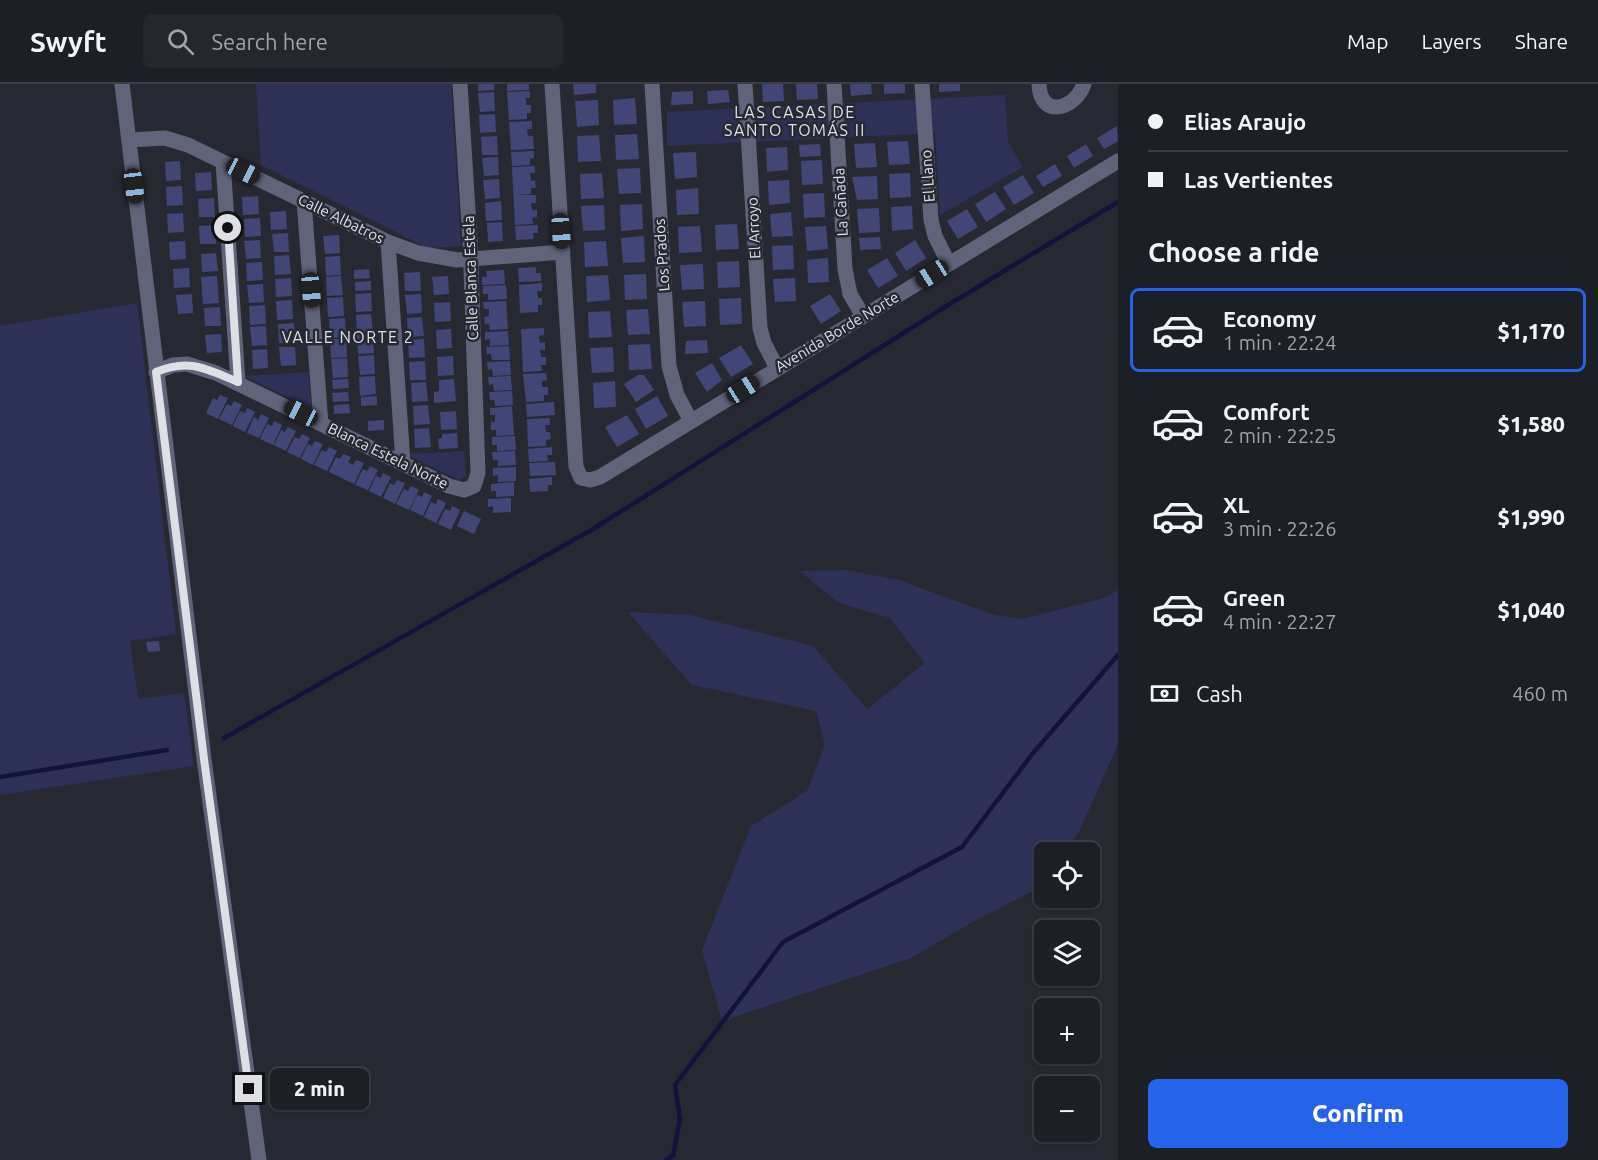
<!DOCTYPE html>
<meta charset="utf-8">
<style>
:root{--surface:#1d1f26;--page:#25272e;--text:#f1f3f6;--muted:#a0a2a7;--line:#3b3d43;--accent:#2563eb}
body{margin:0;font-family:Ubuntu,sans-serif;background:var(--page);color:var(--text);height:100vh;display:flex;flex-direction:column;font-size:22px;white-space:nowrap}
*{box-sizing:border-box;margin:0}
p{font-size:20px;color:var(--muted)}
.icon{flex:none;width:33px;height:33px;fill:none;stroke:currentColor;stroke-width:2;stroke-linecap:round;stroke-linejoin:round}
.map{position:relative;flex:1;overflow:hidden}
.details{display:flex;flex-direction:column;background:var(--surface);width:480px}
.details>*{flex:none}
.banner{display:grid;align-content:center;height:132px;padding:0 30px;background:var(--surface)}
.controls{position:absolute;left:1034px;top:758px;display:grid;gap:12px}
.controls a{display:grid;place-items:center;width:66px;height:66px;border-radius:9px;background:var(--surface);box-shadow:0 2px 4px #0004,0 0 0 2px var(--line);font-size:30px}
.end{position:absolute;width:27px;height:27px;margin:-14px;border:8px solid #dfe0e6;background:#111;box-shadow:0 0 0 3px #111}
.from{border-radius:50%}
.bubble{position:absolute;height:42px;border-radius:9px;background:var(--surface);box-shadow:0 2px 4px #0004,0 0 0 2px var(--line);font-size:20px;font-weight:800;line-height:42px;text-align:center}
.car{position:absolute;width:18px;height:36px;margin:-18px -9px;border-radius:8px;box-shadow:0 0 4px 2px #0007;background:linear-gradient(#222 24%,#8ab4d8 0 40%,#222 0 76%,#8ab4d8 0 86%,#222 0)}
.banner b{display:flex;align-items:center;gap:21px;height:57px;font-size:22px}
.banner b+b{border-top:2px solid var(--line)}
.banner i{width:15px;height:15px;background:var(--text)}
ul{padding:0;list-style:none}
li{display:flex;align-items:center;gap:18px;height:84px;margin:0 12px 9px;padding:0 18px;border:3px solid transparent;border-radius:9px}
li div{flex:1}
li b{display:block;font-size:22px}
li em{font-style:normal;font-weight:800}
li.current{border-color:var(--accent)}
li>.icon{width:54px;height:54px;stroke-width:1.5}
h2{padding:0 30px;font-size:27px;line-height:72px}
.pay{display:flex;align-items:center;gap:15px;height:66px;padding:0 30px;font-size:22px}
.pay p{margin-inline-start:auto}
.button{display:flex;gap:12px;margin-top:auto;padding:12px 30px}
.button a{flex:1;height:69px;border-radius:9px;background:var(--accent);color:#fff;font-size:24px;font-weight:800;line-height:69px;text-align:center}
header{display:flex;align-items:center;gap:36px;box-sizing:border-box;height:84px;padding:0 30px;background:var(--surface);border-bottom:2px solid var(--line)}
header strong{font-size:28px}
nav{display:flex;gap:33px;margin-inline-start:auto;font-size:21px}
.search{width:420px;height:54px;background:var(--page);display:flex;align-items:center;gap:15px;box-sizing:border-box;padding:0 21px;border-radius:9px;color:var(--muted);font-size:22px}
main{display:flex;flex:1;min-height:0}
.map>svg:first-child{display:block}
</style>
<header>
<strong>Swyft</strong>
<div class="search"><svg class="icon" aria-label="search" viewBox="0 0 24 24"><circle cx="10" cy="10" r="6"/><path d="M15 15l6 6"/></svg>Search here</div>
<nav><a>Map</a><a>Layers</a><a>Share</a></nav>
</header>
<main>
<div class="map">
<svg width="1118" height="1076" viewBox="0 0 1118 1076">
<rect width="100%" height="100%" fill="#272932"/>
<!-- green -->
<path fill="#2e3157" d="M256,0H451L461,162L428,164L261,81Z
M1005,11L1008,58L1023,83L940,131L935,49L667,62V28Z
M137,219L176,550L130,557L138,615L184,609L194,682L0,711V242Z
M308,288L312,325L244,292Z
M464,367L466,392L459,396L406,370Z
M846,486L899,496L994,531L1023,535L1104,514L1118,506V660L1079,748L1064,768H1044V795L1035,806L976,836L911,874L722,937L702,866L751,742L807,707L825,661L816,627L692,601L628,528L690,531L813,562L867,625L925,579L890,534L839,519L799,487Z"/>
<g fill="none" stroke-linecap="round" stroke-linejoin="round">
<!-- stream -->
<path stroke="#13123e" stroke-width="4.5" d="M224,654L593,445L948,221L1118,118
M0,693L167,666
M666,1076L673,1072L680,1035L675,1001L783,858L962,763L1033,669L1118,571"/>
</g>
<!-- building -->
<path fill="#424677" d="M478,0H494V6L478,7Z
M507,0H529V6L507,7Z
M573,0H596V9L574,11Z
M762,0H783L784,17L763,18Z
M796,0H817L818,15L797,16Z
M850,0H871L872,10L851,12Z
M884,0H905V9L884,10Z
M939,0H960V7L939,8Z
M728,6L730,18L708,20L707,7Z
M530,7V14H526V21H531V29H527V35L509,36L507,8Z
M693,7V20L671,21L672,8Z
M494,8L495,27L480,28L478,9Z
M635,14L637,40L614,41L613,16Z
M598,16L599,41L577,43L575,17Z
M495,30L496,48L480,49L479,31Z
M532,37V45H527L528,52H533L534,65L511,66L509,38Z
M1117,42L1118,57L1104,65L1097,54Z
M637,50L639,75L616,76L615,51Z
M599,51L601,77L578,78L577,52Z
M497,52L498,71H482L481,53Z
M908,57L910,80L889,81L887,58Z
M875,59L877,83L856,84L854,60Z
M820,60L821,72L800,73L799,61Z
M1086,60L1093,72L1074,84L1067,72Z
M787,63L788,86L767,88L766,64Z
M534,67V74L530,75V81L512,82L511,68Z
M696,68L697,93L675,95L673,69Z
M498,73L499,91L484,92L482,74Z
M822,76L823,100L802,101L801,77Z
M180,77L181,96L166,97L165,78Z
M1055,80L1062,92L1043,103L1036,92Z
M535,82V89H530L531,97L535,96L536,104H531V110L515,111H536V119H531L532,126H537V133L532,134L533,140L515,141L512,83Z
M640,84L641,109L619,110L617,85Z
M211,88L212,106L196,107L195,89Z
M602,89L604,114L581,115L580,90Z
M910,89L911,113L890,114L889,90Z
M1023,91L1034,109L1014,121L1003,103Z
M877,92L878,115L857,116L852,93Z
M499,95L500,114L485,115L483,96Z
M789,96L790,119L769,121L768,97Z
M182,102L183,121L167,122L166,103Z
M698,104L699,130L677,131L676,106Z
M995,108L1006,125L986,138L975,120Z
M824,109L825,133L804,134L803,110Z
M258,112L259,130L243,131L242,113Z
M214,114L215,133H199L198,115Z
M501,117L502,136L486,137L485,119Z
M642,120L643,145L621,147L620,121Z
M604,121L605,146L583,147L581,122Z
M912,122L913,145L892,147L891,123Z
M879,124L880,148L859,149L857,125Z
M967,125L978,143L958,155L947,137Z
M286,127L287,145L271,146L270,128Z
M791,128L793,152L772,153L770,130Z
M183,129L184,148L168,149L167,130Z
M260,134L261,152L245,153L244,135Z
M502,138L503,157L488,158L487,139Z
M737,140L739,165L716,166L715,141Z
M215,141L216,160H200L199,142Z
M538,141V149H533L534,155L516,156L515,142Z
M700,142L702,168L679,169L678,143Z
M826,142L828,165L807,167L805,143Z
M288,149L289,168H274L272,150Z
M339,151L340,169L325,170L323,152Z
M644,152L645,178L623,179L621,154Z
M880,153L881,165L860,166L859,154Z
M260,156L261,174L246,175L244,157Z
M915,156L926,174L906,187L895,169Z
M185,157L186,175L170,176L169,158Z
M606,157L608,182L585,183L584,158Z
M793,161L794,185L773,186L772,162Z
M216,169L218,187L202,188L201,170Z
M289,171L291,190L275,191L274,172Z
M340,172L341,191L326,192L325,173Z
M828,174L829,198L808,199L807,176Z
M887,174L898,192L878,204L867,186Z
M739,177L740,203L718,204L717,178Z
M262,178L263,196L247,197L246,179Z
M703,180L704,205L682,206L680,181Z
M536,183V189H541V197L519,198L518,184Z
M189,184L190,203L174,204L173,185Z
M369,185L370,194L354,195V186Z
M504,186L505,200L482,201V193H487L486,187Z
M420,188L421,207H405L404,189Z
M646,190L647,215L625,216L624,191Z
M608,191L610,216L587,218L586,192Z
M217,192L219,219L203,220L201,193Z
M341,192L343,211L327,212L326,193Z
M448,192L449,210L434,211L432,193Z
M291,194L292,212L276,213L275,195Z
M795,194L796,217L775,218L773,195Z
M371,197V206L355,207V198Z
M542,199V207H537L538,214H542V221H538V228L520,229L519,201Z
M263,200L264,218L249,219L247,201Z
M506,201L507,215L488,216V210H483V202Z
M371,209L372,227L356,228L355,210Z
M192,210L193,229L178,230L176,211Z
M421,210L422,229L407,230L405,211Z
M830,210L841,227L821,240L810,222Z
M343,213L344,232L328,233L327,214Z
M741,214L742,240L720,241L719,215Z
M292,216L293,235L277,236L276,217Z
M506,217L508,245L490,246L489,240H485L484,233L489,232V225H484L483,218Z
M705,217L706,242L684,243L682,218Z
M450,218L451,237L435,238L434,219Z
M265,221L266,240L250,241L249,222Z
M220,223L221,242H205L204,224Z
M648,225L650,250L628,251L626,226Z
M610,227L612,253L589,254L588,228Z
M371,230L373,248L357,249L356,231Z
M422,233L424,252L408,253L407,234Z
M345,234L346,253L330,254L329,235Z
M294,239L295,258L279,259L278,240Z
M266,242L267,261L252,262L250,243Z
M544,244V251L539,252L540,259L545,258V266H540L541,273H546V281H541L542,287L523,288L521,245Z
M451,245L452,264L437,265L436,246Z
M508,247L509,261L490,262V255L485,256V248Z
M221,250L222,268L207,269L205,251Z
M373,250L374,269L358,270L357,251Z
M330,255H346L347,273L331,274Z
M424,255L425,273L409,274L408,256Z
M707,256L708,269L685,270L686,257Z
M650,260L652,285L629,286L628,261Z
M741,261L753,280L731,293L719,274Z
M509,262L510,276H492L491,270H487L486,263Z
M279,263H295L296,281L281,282Z
M613,263L614,288L592,289L590,264Z
M267,265L268,284L253,285L252,266Z
M374,271L375,290L360,291L358,272Z
M453,272L454,291L438,292L437,273Z
M347,274L348,293L333,294L331,275Z
M425,277L426,296H410L409,278Z
M510,277L511,291L493,292L492,285L488,286L487,278Z
M712,279L722,296L707,308L695,289Z
M546,289L547,296L542,297V303H548V311H544V317L526,318L523,290Z
M638,291H644L654,306L636,318L624,300Z
M375,292L376,310L360,312L359,293Z
M511,292L512,306L494,307L493,300L489,301L488,293Z
M348,295L349,304L333,305L332,296Z
M454,295L456,317L434,319V308L439,307V296Z
M615,297L616,323L594,324L593,299Z
M426,298L428,317L412,318L411,299Z
M512,307L513,321L495,322L494,316H490L489,308Z
M348,308L349,317L333,318L332,309Z
M220,311L228,314L218,335L206,329L213,314L217,316Z
M377,312V321L361,322V313Z
M657,312L668,332L646,345L635,325Z
M234,317L242,321L232,341L219,335L227,320L231,322Z
M554,318L555,331L527,333L526,320Z
M349,320L350,329L334,330V321Z
M428,321L430,340L414,341L413,322Z
M512,322L514,351L496,352V346H491V338H495V331H490V324Z
M247,324L255,328L245,348L233,342L240,327L245,329Z
M456,327L457,345L441,346L440,328Z
M261,330L269,334L259,354L247,349L254,333L258,336Z
M627,331L639,350L617,363L605,343Z
M550,334V341H545L546,348H550L551,355L546,356V362L528,363L527,335Z
M384,336V346L368,347V337Z
M274,337L282,341L273,361L260,355L267,340L272,342Z
M288,343L296,347L286,367L274,361L281,346L285,348Z
M429,344L431,363L415,364L414,345Z
M457,349L458,364L439,365L438,355L442,354V350Z
M302,350L310,354L300,374L287,368L295,353L299,355Z
M515,352L516,366L497,367V361H492V353Z
M315,357L323,360L313,381L301,375L308,360L312,362Z
M329,363L337,367L327,387L314,381L322,366L326,368Z
M552,363V371H547L548,377L529,378L528,365Z
M515,367L516,381L498,382V376H493L492,368Z
M343,370L351,373L348,378L353,381L356,376L364,379L354,400L329,388L336,373L340,375Z
M555,378L556,391L530,392L529,379Z
M370,382L378,386L368,406L355,401L363,385L367,387Z
M516,383V397L498,398V391L493,392V384Z
M383,389L391,393L381,413L369,407L376,392L381,394Z
M552,393V401H548V407L530,408L529,395Z
M397,396L405,399L395,420L383,414L390,399L394,401Z
M514,398V412L496,413V407H491V400Z
M411,402L419,406L409,426L396,420L404,405L408,407Z
M424,408L432,412L423,432L410,426L417,411L422,413Z
M511,414V428L493,429V422L488,423V415Z
M438,415L446,419L436,439L424,433L431,418L436,420Z
M452,422L460,426L451,446L438,440L445,425L450,427Z
M464,427L481,435L474,450L457,442Z
M159,557L160,567L148,568L146,558Z"/>
<g fill="none" stroke-linecap="round" stroke-linejoin="round">
<!-- minor -->
<path stroke="#60647b" stroke-width="15" d="M122,0L204,675L259,1076
M552,0L576,383L581,394L590,396L600,393L1118,77
M652,0L669,282L677,311L691,337
M745,0L760,244L764,259L777,284
M834,0L845,185L850,210L863,232
M922,0L931,136L935,152L949,180
M1039,0C1040,35 1075,26 1084,0
M129,56L165,54L188,61L388,158L418,169L457,176L563,168
M223,78L238,298
M304,117L321,340
M388,158L403,378
M156,288L173,281L187,280L216,289L449,402L464,406L474,402L478,389L470,157L460,0"/>
</g>
<g fill="none" stroke-linecap="round" stroke-linejoin="round">
<!-- route -->
<path stroke="#dfe0e6" stroke-width="8" d="M228,144L238,298C206,285 190,274 156,288L204,675L249,1005"/>
</g>
<g text-anchor="middle" stroke-width="5" stroke-linejoin="round" paint-order="stroke">
<!-- street labels -->
<g font-size="15" fill="#dfe0e6" stroke="#272932">
<text transform="translate(928 92) rotate(-94)" y="5">El Llano</text>
<text transform="translate(841 118) rotate(-93)" y="5">La Cañada</text>
<text transform="translate(341 135) rotate(26)" y="5">Calle Albatros</text>
<text transform="translate(754 144) rotate(-93)" y="5">El Arroyo</text>
<text transform="translate(662 171) rotate(-94)" y="5">Los Prados</text>
<text transform="translate(471 194) rotate(-92)" y="5">Calle Blanca Estela</text>
<text transform="translate(837 248) rotate(-31)" y="5">Avenida Borde Norte</text>
<text transform="translate(388 372) rotate(26)" y="5">Blanca Estela Norte</text>
</g>
<!-- neighbourhood labels -->
<g font-size="16" letter-spacing="1.5" fill="#dfe0e6" stroke="#272932">
<text x="795" y="34">LAS CASAS DE<tspan x="795" dy="18">SANTO TOMÁS II</tspan></text>
<text x="348" y="259">VALLE NORTE 2</text>
</g>
</g>
</svg>
<div class="controls">
<a><svg class="icon" aria-label="locate" viewBox="0 0 24 24"><circle cx="12" cy="12" r="6"/><path d="M12 2v4M12 18v4M2 12h4M18 12h4"/></svg></a>
<a><svg class="icon" aria-label="layers" viewBox="0 0 24 24"><path d="M12 4l9 5-9 5-9-5zM3 14l9 5 9-5"/></svg></a>
<a>+</a>
<a>−</a>
</div>
<i class="end from" style="left:228px;top:144px"></i>
<i class="end" style="left:249px;top:1005px"></i>
<div class="bubble" style="left:270px;top:984px;width:99px">2 min</div>
<i class="car" style="left:243px;top:87px;rotate:116deg"></i>
<i class="car" style="left:134px;top:102px;rotate:173deg"></i>
<i class="car" style="left:561px;top:147px;rotate:176deg"></i>
<i class="car" style="left:932px;top:190px;rotate:238deg"></i>
<i class="car" style="left:311px;top:206px;rotate:175deg"></i>
<i class="car" style="left:743px;top:305px;rotate:58deg"></i>
<i class="car" style="left:301px;top:329px;rotate:297deg"></i>
</div>
<section class="details">
<div class="banner">
<b><i class="from"></i>Elias Araujo</b>
<b><i></i>Las Vertientes</b>
</div>
<h2>Choose a ride</h2>
<ul>
<li class="current"><svg class="icon" aria-label="car" viewBox="0 0 24 24"><path d="M5 17H2v-5l4-1 3-4h7l3 4 3 1v5h-3M9 17h6M6 11h13"/><circle cx="7" cy="17" r="2"/><circle cx="17" cy="17" r="2"/></svg><div><b>Economy</b><p>1 min · 22:24</p></div><em>$1,170</em></li>
<li><svg class="icon" aria-label="car" viewBox="0 0 24 24"><path d="M5 17H2v-5l4-1 3-4h7l3 4 3 1v5h-3M9 17h6M6 11h13"/><circle cx="7" cy="17" r="2"/><circle cx="17" cy="17" r="2"/></svg><div><b>Comfort</b><p>2 min · 22:25</p></div><em>$1,580</em></li>
<li><svg class="icon" aria-label="car" viewBox="0 0 24 24"><path d="M5 17H2v-5l4-1 3-4h7l3 4 3 1v5h-3M9 17h6M6 11h13"/><circle cx="7" cy="17" r="2"/><circle cx="17" cy="17" r="2"/></svg><div><b>XL</b><p>3 min · 22:26</p></div><em>$1,990</em></li>
<li><svg class="icon" aria-label="car" viewBox="0 0 24 24"><path d="M5 17H2v-5l4-1 3-4h7l3 4 3 1v5h-3M9 17h6M6 11h13"/><circle cx="7" cy="17" r="2"/><circle cx="17" cy="17" r="2"/></svg><div><b>Green</b><p>4 min · 22:27</p></div><em>$1,040</em></li>
</ul>
<div class="pay"><svg class="icon" aria-label="cash" viewBox="0 0 24 24"><path d="M3 7h18v10H3z"/><circle cx="12" cy="12" r="2"/></svg>Cash<p>460 m</p></div>
<div class="button"><a>Confirm</a></div>
</section>
</main>
